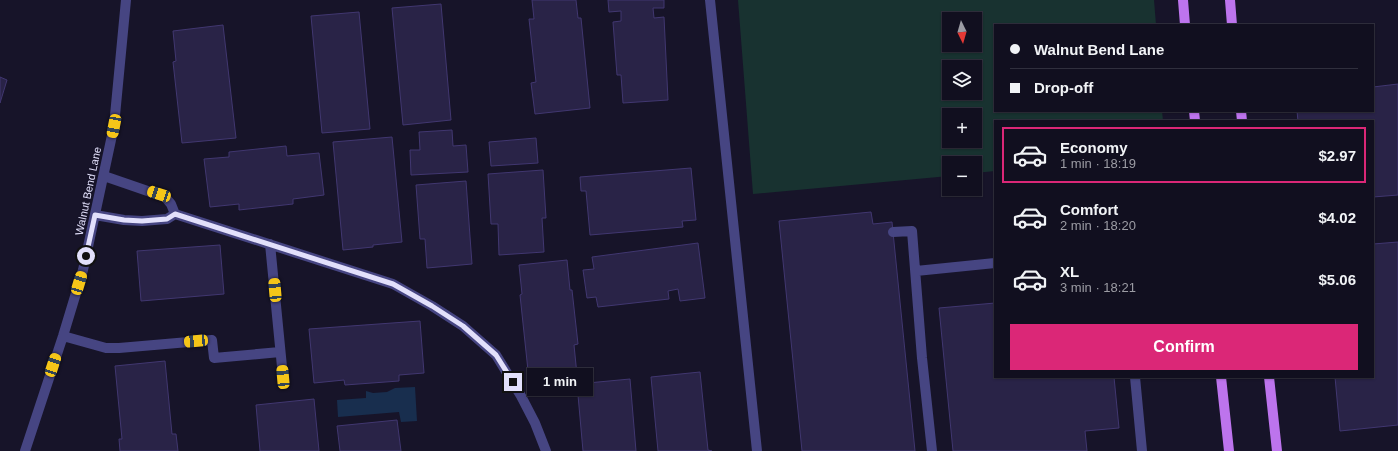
<!DOCTYPE html>
<meta charset="utf-8">
<style>
:root{--surface:#110f1f;--page:#1e1d2c;--text:#f1f3f6;--muted:#9c9ca4;--line:#302f3d;--accent:#db2777}
body{margin:0;font-family:Arial,sans-serif;background:var(--page);color:var(--text);height:100vh;display:flex;flex-direction:column;font-size:15px;white-space:nowrap}
*{box-sizing:border-box;margin:0}
p{font-size:13px;color:var(--muted)}
.icon{flex:none;width:22px;height:22px;fill:none;stroke:currentColor;stroke-width:2;stroke-linecap:round;stroke-linejoin:round}
.map{position:relative;flex:1;overflow:hidden}
.panel{position:absolute;left:994px;top:120px;width:380px;height:258px;display:flex;flex-direction:column;background:var(--surface);border-radius:0px;box-shadow:0 1px 3px #0004,0 0 0 1px var(--line)}
.panel>*{flex:none}
.guide{position:absolute;left:994px;top:24px;width:380px;height:88px;border-radius:0px;box-shadow:0 1px 3px #0004,0 0 0 1px var(--line);display:grid;align-content:center;height:88px;padding:0 16px;background:var(--surface)}
.needle{width:26px;rotate:175deg}
.fabs{position:absolute;left:942px;top:12px;display:grid;gap:8px}
.fabs a{display:grid;place-items:center;width:40px;height:40px;border-radius:0px;background:var(--surface);box-shadow:0 1px 3px #0004,0 0 0 1px var(--line);font-size:20px}
.end{position:absolute;width:18px;height:18px;margin:-9px;border:5px solid #e2e0fb;background:#111;box-shadow:0 0 0 2px #111}
.from{border-radius:50%}
.bubble{position:absolute;height:28px;border-radius:0px;background:var(--surface);box-shadow:0 1px 3px #0004,0 0 0 1px var(--line);font-size:13px;font-weight:600;line-height:28px;text-align:center}
.car{position:absolute;width:12px;height:24px;margin:-12px -6px;border-radius:5px;box-shadow:0 0 3px 1px #0007;background:linear-gradient(#f5c518 24%,#345 0 40%,#f5c518 0 76%,#345 0 86%,#f5c518 0)}
.guide b{display:flex;align-items:center;gap:14px;height:38px;font-size:15px}
.guide b+b{border-top:1px solid var(--line)}
.guide i{width:10px;height:10px;background:var(--text)}
ul{padding:7px 0 0;list-style:none}
li{display:flex;align-items:center;gap:12px;height:56px;margin:0 8px 6px;padding:0 8px;border:2px solid transparent;border-radius:0px}
li div{flex:1}
li b{display:block;font-size:15px}
li em{font-style:normal;font-weight:600}
li.selected{border-color:var(--accent)}
li>.icon{width:36px;height:36px;stroke-width:1.5}
.action{display:flex;gap:8px;margin-top:auto;padding:8px 16px}
.action a{flex:1;height:46px;border-radius:0px;background:var(--accent);color:#fff;font-size:16px;font-weight:600;line-height:46px;text-align:center}
.map>svg:first-child{display:block}
</style>
<div class="map">
<svg width="1398" height="451" viewBox="0 0 1398 451">
<rect width="100%" height="100%" fill="#171429"/>
<!-- green -->
<path fill="#183230" fill-rule="evenodd" d="M738,0H1154L1156,25H995V111H1162L1163,121H995V171L975,173V163H949V176L753,194ZM949,19H975V45H949ZM949,67H975V93H949ZM949,115H975V141H949Z"/>
<!-- water -->
<path fill="#182e4e" d="M415,387L417,421L401,422L399,412L338,417L337,400L366,398V391L373,393L387,392L395,388Z"/>
<!-- building -->
<path fill="#292347" stroke="#413770" d="M532,0H576L578,18H581L590,108L535,114L531,83L536,82L529,19H534Z
M608,0H664V8H653L654,18L664,17L668,100L623,103L621,75H617L613,22L621,21V11L609,12Z
M441,4L451,120L403,125L392,8Z
M359,12L370,129L322,133L311,16Z
M223,25L236,138L182,143L173,62L176,61L173,31Z
M0,77L7,80L0,103Z
M1398,84V195L1373,197V121H1298L1297,111H1373V87Z
M452,130L453,146L466,145L468,172L411,175L410,150H420L419,132Z
M392,137L402,242L373,245V247L343,250L333,142Z
M536,138L538,163L491,166L489,142Z
M286,146L287,156L319,153L324,195L293,199V204L239,210V204L210,207L204,159L229,157V152Z
M691,168L696,220L682,221L683,227L590,235L586,191H581L580,177Z
M543,170L546,218H542L544,252L499,255L498,224H491L488,174Z
M466,181L472,264L427,268L425,239H420L416,185Z
M871,212L873,224L892,222L915,451H802L779,221Z
M1398,242V425L1340,431L1335,377H1373V244Z
M698,243L705,298L680,301L678,289L668,291L669,299L598,307L596,297L587,298L583,270L594,269L592,257Z
M220,245L224,294L141,301L137,251Z
M567,260L570,290H572L578,344L574,345L577,375L529,380L520,295L522,294L519,265Z
M995,303V377H1114L1119,428L1085,431L1087,451H953L939,308Z
M420,321L424,373L399,375V381L345,385L344,380L314,383L309,329Z
M165,361L172,434H176L178,451H120L119,439H122L115,366Z
M700,372L708,450L712,451H658L651,377Z
M630,379L636,451H583L577,384Z
M314,399L319,451H260L256,405Z
M397,420L401,451H340L337,426Z"/>
<g fill="none" stroke-linecap="round" stroke-linejoin="round">
<!-- minor -->
<path stroke="#464582" stroke-width="10" d="M710,0L757,451
M175,214L393,284L432,306L463,326L496,355L521,396L535,423L546,451
M95,215L124,220L142,221L167,219L175,214L171,204L165,197L104,176
M893,232L912,231L922,358L932,451
M270,244L283,377
M916,271L995,263
M63,336L106,348H119L212,340L214,358L280,352
M1135,377L1142,451
M25,451L63,336L83,270L114,126L126,0"/>
<!-- major -->
<path stroke="#bd74ed" stroke-width="10" d="M1183,0L1185,25
M1230,0L1232,25
M1194,111L1195,121
M1241,111L1242,121
M1221,377L1229,451
M1269,377L1277,451"/>
</g>
<g fill="none" stroke-linecap="round" stroke-linejoin="round">
<!-- route -->
<path stroke="#e2e0fb" stroke-width="5" d="M86,256L95,215L124,220L142,221L167,219L175,214L393,284L432,306L463,326L496,355L513,382"/>
</g>
<g text-anchor="middle" stroke-width="3" stroke-linejoin="round" paint-order="stroke">
<!-- street labels -->
<g font-size="11" fill="#e2e0fb" stroke="#171429">
<text transform="translate(88 191) rotate(-78)" y="4">Walnut Bend Lane</text>
</g>
</g>
</svg>
<div class="fabs">
<a><svg class="needle" viewBox="-14 -14 28 28"><path d="M0-13l5 13h-10z" fill="#e53935"/><path d="M0 13l5-13h-10z" fill="#9c9ca4"/></svg></a>
<a><svg class="icon" aria-label="layers" viewBox="0 0 24 24"><path d="M12 4l9 5-9 5-9-5zM3 14l9 5 9-5"/></svg></a>
<a>+</a>
<a>−</a>
</div>
<i class="end from" style="left:86px;top:256px"></i>
<i class="end" style="left:513px;top:382px"></i>
<div class="bubble" style="left:527px;top:368px;width:66px">1 min</div>
<i class="car" style="left:114px;top:126px;rotate:191deg"></i>
<i class="car" style="left:159px;top:194px;rotate:288deg"></i>
<i class="car" style="left:79px;top:283px;rotate:17deg"></i>
<i class="car" style="left:275px;top:290px;rotate:355deg"></i>
<i class="car" style="left:196px;top:341px;rotate:265deg"></i>
<i class="car" style="left:53px;top:365px;rotate:18deg"></i>
<i class="car" style="left:283px;top:377px;rotate:355deg"></i>
<div class="guide">
<b><i class="from"></i>Walnut Bend Lane</b>
<b><i></i>Drop-off</b>
</div>
<section class="panel">
<ul>
<li class="selected"><svg class="icon" aria-label="car" viewBox="0 0 24 24"><path d="M5 17H2v-5l4-1 3-4h7l3 4 3 1v5h-3M9 17h6M6 11h13"/><circle cx="7" cy="17" r="2"/><circle cx="17" cy="17" r="2"/></svg><div><b>Economy</b><p>1 min · 18:19</p></div><em>$2.97</em></li>
<li><svg class="icon" aria-label="car" viewBox="0 0 24 24"><path d="M5 17H2v-5l4-1 3-4h7l3 4 3 1v5h-3M9 17h6M6 11h13"/><circle cx="7" cy="17" r="2"/><circle cx="17" cy="17" r="2"/></svg><div><b>Comfort</b><p>2 min · 18:20</p></div><em>$4.02</em></li>
<li><svg class="icon" aria-label="car" viewBox="0 0 24 24"><path d="M5 17H2v-5l4-1 3-4h7l3 4 3 1v5h-3M9 17h6M6 11h13"/><circle cx="7" cy="17" r="2"/><circle cx="17" cy="17" r="2"/></svg><div><b>XL</b><p>3 min · 18:21</p></div><em>$5.06</em></li>
</ul>
<div class="action"><a>Confirm</a></div>
</section>
</div>
